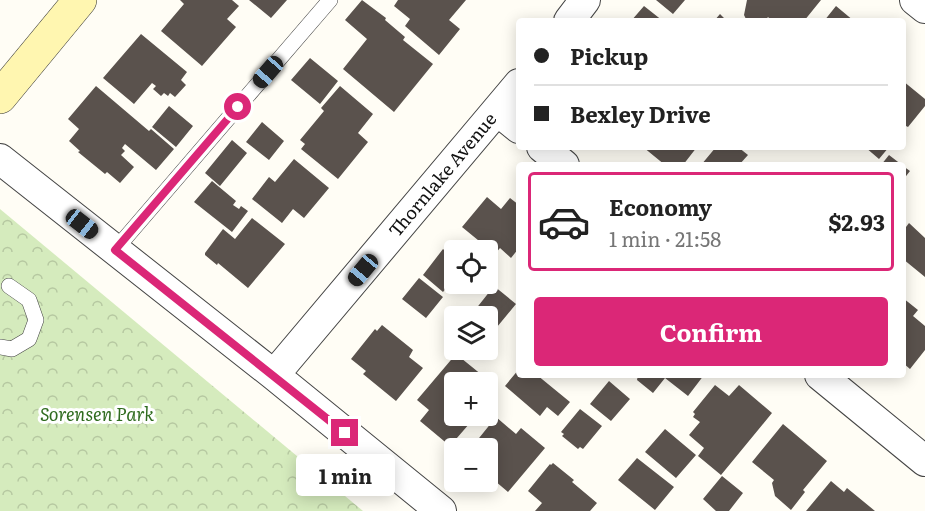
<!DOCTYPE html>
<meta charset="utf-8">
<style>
:root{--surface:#fff;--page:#f2f2f2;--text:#222;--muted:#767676;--line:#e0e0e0;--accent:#db2777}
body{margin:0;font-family:Literata,serif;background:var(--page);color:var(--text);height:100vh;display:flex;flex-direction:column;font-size:22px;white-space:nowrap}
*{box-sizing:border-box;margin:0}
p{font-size:20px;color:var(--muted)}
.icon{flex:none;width:33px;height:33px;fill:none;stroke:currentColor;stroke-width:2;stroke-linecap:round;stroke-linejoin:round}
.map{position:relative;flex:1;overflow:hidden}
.drawer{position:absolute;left:516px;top:162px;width:390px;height:216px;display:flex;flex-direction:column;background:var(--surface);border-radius:6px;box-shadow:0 3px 15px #0003}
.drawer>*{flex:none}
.top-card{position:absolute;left:516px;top:18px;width:390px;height:132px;border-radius:6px;box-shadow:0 3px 15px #0003;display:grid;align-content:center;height:132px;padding:0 18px;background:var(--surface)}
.buttons{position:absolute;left:444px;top:240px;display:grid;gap:12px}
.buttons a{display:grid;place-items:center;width:54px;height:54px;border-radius:6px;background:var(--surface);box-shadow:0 3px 15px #0003;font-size:30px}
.end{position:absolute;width:27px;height:27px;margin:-14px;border:8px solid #db2777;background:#fff;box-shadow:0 0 0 3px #fff}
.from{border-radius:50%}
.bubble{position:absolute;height:42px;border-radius:6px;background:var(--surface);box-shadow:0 3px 15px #0003;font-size:20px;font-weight:700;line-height:42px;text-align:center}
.car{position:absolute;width:18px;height:36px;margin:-18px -9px;border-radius:8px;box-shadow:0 0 4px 2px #0007;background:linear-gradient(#222 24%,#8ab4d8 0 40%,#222 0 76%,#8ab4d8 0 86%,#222 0)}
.top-card b{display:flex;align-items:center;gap:21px;height:57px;font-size:22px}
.top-card b+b{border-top:2px solid var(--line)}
.top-card i{width:15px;height:15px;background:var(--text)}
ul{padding:10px 0 0;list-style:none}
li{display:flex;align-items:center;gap:18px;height:99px;margin:0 12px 9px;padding:0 6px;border:3px solid transparent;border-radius:6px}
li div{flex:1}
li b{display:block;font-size:22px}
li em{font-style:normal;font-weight:700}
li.on{border-color:var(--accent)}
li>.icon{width:54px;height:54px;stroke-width:1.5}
.primary-button{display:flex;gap:12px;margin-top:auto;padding:12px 18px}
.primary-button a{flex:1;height:69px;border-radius:6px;background:var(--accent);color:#fff;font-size:24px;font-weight:700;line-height:69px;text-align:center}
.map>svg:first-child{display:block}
</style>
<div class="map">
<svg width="925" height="511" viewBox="0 0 925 511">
<defs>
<pattern id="park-crowns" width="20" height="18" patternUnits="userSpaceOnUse" patternTransform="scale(1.5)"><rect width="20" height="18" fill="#d5ebbd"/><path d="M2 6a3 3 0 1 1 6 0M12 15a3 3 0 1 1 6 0" fill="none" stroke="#b6c8a1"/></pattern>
</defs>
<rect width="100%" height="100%" fill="#fffdf5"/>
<!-- park -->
<path fill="url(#park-crowns)" d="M0,209L363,511H0Z"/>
<!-- building -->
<path fill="#5a524d" d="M180,0H232L239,6L227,19L236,27L202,66L161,31L184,4Z
M249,0H287L271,18Z
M362,0L386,18L385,20L405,37L403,40L433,64L394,112L343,69L367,39L345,20Z
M398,0H466L449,20L460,29L439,55L405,26L410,19L394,6Z
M656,0H685L673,14Z
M747,0H821L804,21H772L768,17L765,21H747L744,15Z
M644,6L663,21H631Z
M836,6L854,21H824Z
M720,14L727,21H714Z
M141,34L187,72L181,80L186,85L175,97L170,93L168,96L164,93L161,96L153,89L156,86L152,83L134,104L103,78Z
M310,58L338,81L320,104L291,80Z
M903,81L925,99V106L908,127L906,126L903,130Z
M96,86L149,131L151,129L174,149L156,170L125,144L122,148L125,151L121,155L134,167L120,183L107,172L105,174L78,152L80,151L69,141L79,129L68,119Z
M340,86L373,114L358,133L368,142L338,179L301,149L305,144L300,140L324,111L321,108Z
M169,106L193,126L176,147L152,127Z
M262,122L284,141L269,160L246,142Z
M232,140L247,153L220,186L205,173Z
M643,147H697L683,165H665Z
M716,147H738L748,155L739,165H701Z
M865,147H889L879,159Z
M889,155L902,165H881Z
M294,159L329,188L304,218L293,209L282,223L252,199L269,177L275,182Z
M903,166L910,171L903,180Z
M212,181L236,201L233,205L239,209L241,206L248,211L232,232L194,202Z
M487,197L501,209L510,198L519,205V248L511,258L500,248L495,254L462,227Z
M252,218L285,244L248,288L218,263L217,265L205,255V253L223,229L235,239Z
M909,223L925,238V277L903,259V231Z
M443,249L454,259V284L451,289L448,286L443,292L423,275Z
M419,278L443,297L426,318L402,299Z
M494,286L516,304L497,327L488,320V316H484L475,310Z
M903,298L918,310L913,316L925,326V350L910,369L903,363Z
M382,325L413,350L409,357L423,368L396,401L363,374L366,371L351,359L375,329L377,331Z
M454,331V343L449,338Z
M456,354L498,388L488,401V382H454V416H476L450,446L420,421L429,410L417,400Z
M519,369V375H537L570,402L558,416L547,407L540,416L505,386Z
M638,375H704L688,396L665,378L653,393L637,380Z
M609,381L630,399L611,421L590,404Z
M715,385L729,396L739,385L772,413L721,475L698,456L704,448L689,435L700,422L693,417L695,414L693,412Z
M580,409L602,426L583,449L580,447L578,449L562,436L564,434L561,432Z
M496,417L516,434L521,428L545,448L508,492L488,475V448H471Z
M783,424L827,461L803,490L805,492L791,510L775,496L772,483L774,480L752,462Z
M665,429L696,455L676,478L645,452Z
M637,458L674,487L655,510L618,480Z
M553,463L574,480L572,482L597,503L590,511H535L542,503L528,491L550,464L551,465Z
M722,476L743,493L729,511H716L703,499Z
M831,481L844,492L847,488L875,511H806Z"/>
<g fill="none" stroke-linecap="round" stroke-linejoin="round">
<!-- lane casing -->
<g stroke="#444" stroke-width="16">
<path id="lane" d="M115,250L330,0
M0,347L12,349L29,339L36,320L29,300L9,286"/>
</g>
<!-- street casing -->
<g stroke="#444" stroke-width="32">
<path id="street" d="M915,0L925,8
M569,21L585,0
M498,111L519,128
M542,147L564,165
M0,159L274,375L441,511
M274,375L519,84
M820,375L925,461"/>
</g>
<!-- secondary casing -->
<g stroke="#333" stroke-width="34">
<path id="secondary" d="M0,97L80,0"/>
</g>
<!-- lane -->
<use href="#lane" stroke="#fff" stroke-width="15"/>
<!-- street -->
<use href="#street" stroke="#fff" stroke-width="30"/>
<!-- secondary -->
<use href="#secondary" stroke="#fff6b0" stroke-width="33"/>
</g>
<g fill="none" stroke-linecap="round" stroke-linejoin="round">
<!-- route -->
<path stroke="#db2777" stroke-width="8" d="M238,107L115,250L345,433"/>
</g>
<g text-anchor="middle" stroke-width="6" stroke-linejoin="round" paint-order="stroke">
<!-- street labels -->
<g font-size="18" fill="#111" stroke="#fff">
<text transform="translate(443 175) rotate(-50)" y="6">Thornlake Avenue</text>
</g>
<!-- park labels -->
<g font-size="18" font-style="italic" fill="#2f6b1f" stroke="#fff">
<text x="97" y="421">Sorensen Park</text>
</g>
</g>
</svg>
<div class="buttons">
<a><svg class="icon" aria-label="locate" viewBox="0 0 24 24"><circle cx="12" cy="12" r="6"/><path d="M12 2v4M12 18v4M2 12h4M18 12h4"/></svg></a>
<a><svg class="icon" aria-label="layers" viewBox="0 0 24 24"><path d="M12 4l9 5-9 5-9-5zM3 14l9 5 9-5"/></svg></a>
<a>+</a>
<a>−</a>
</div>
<i class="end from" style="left:238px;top:107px"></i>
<i class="end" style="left:345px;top:433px"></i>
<div class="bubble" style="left:296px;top:454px;width:99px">1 min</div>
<i class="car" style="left:268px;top:72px;rotate:221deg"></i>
<i class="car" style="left:82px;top:224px;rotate:128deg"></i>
<i class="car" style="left:363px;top:270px;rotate:220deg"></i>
<div class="top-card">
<b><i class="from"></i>Pickup</b>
<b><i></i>Bexley Drive</b>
</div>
<section class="drawer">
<ul>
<li class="on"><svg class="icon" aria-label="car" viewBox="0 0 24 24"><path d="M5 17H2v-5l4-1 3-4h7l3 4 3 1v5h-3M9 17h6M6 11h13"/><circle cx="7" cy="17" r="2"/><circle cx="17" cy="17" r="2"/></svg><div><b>Economy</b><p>1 min · 21:58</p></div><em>$2.93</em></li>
</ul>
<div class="primary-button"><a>Confirm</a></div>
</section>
</div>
